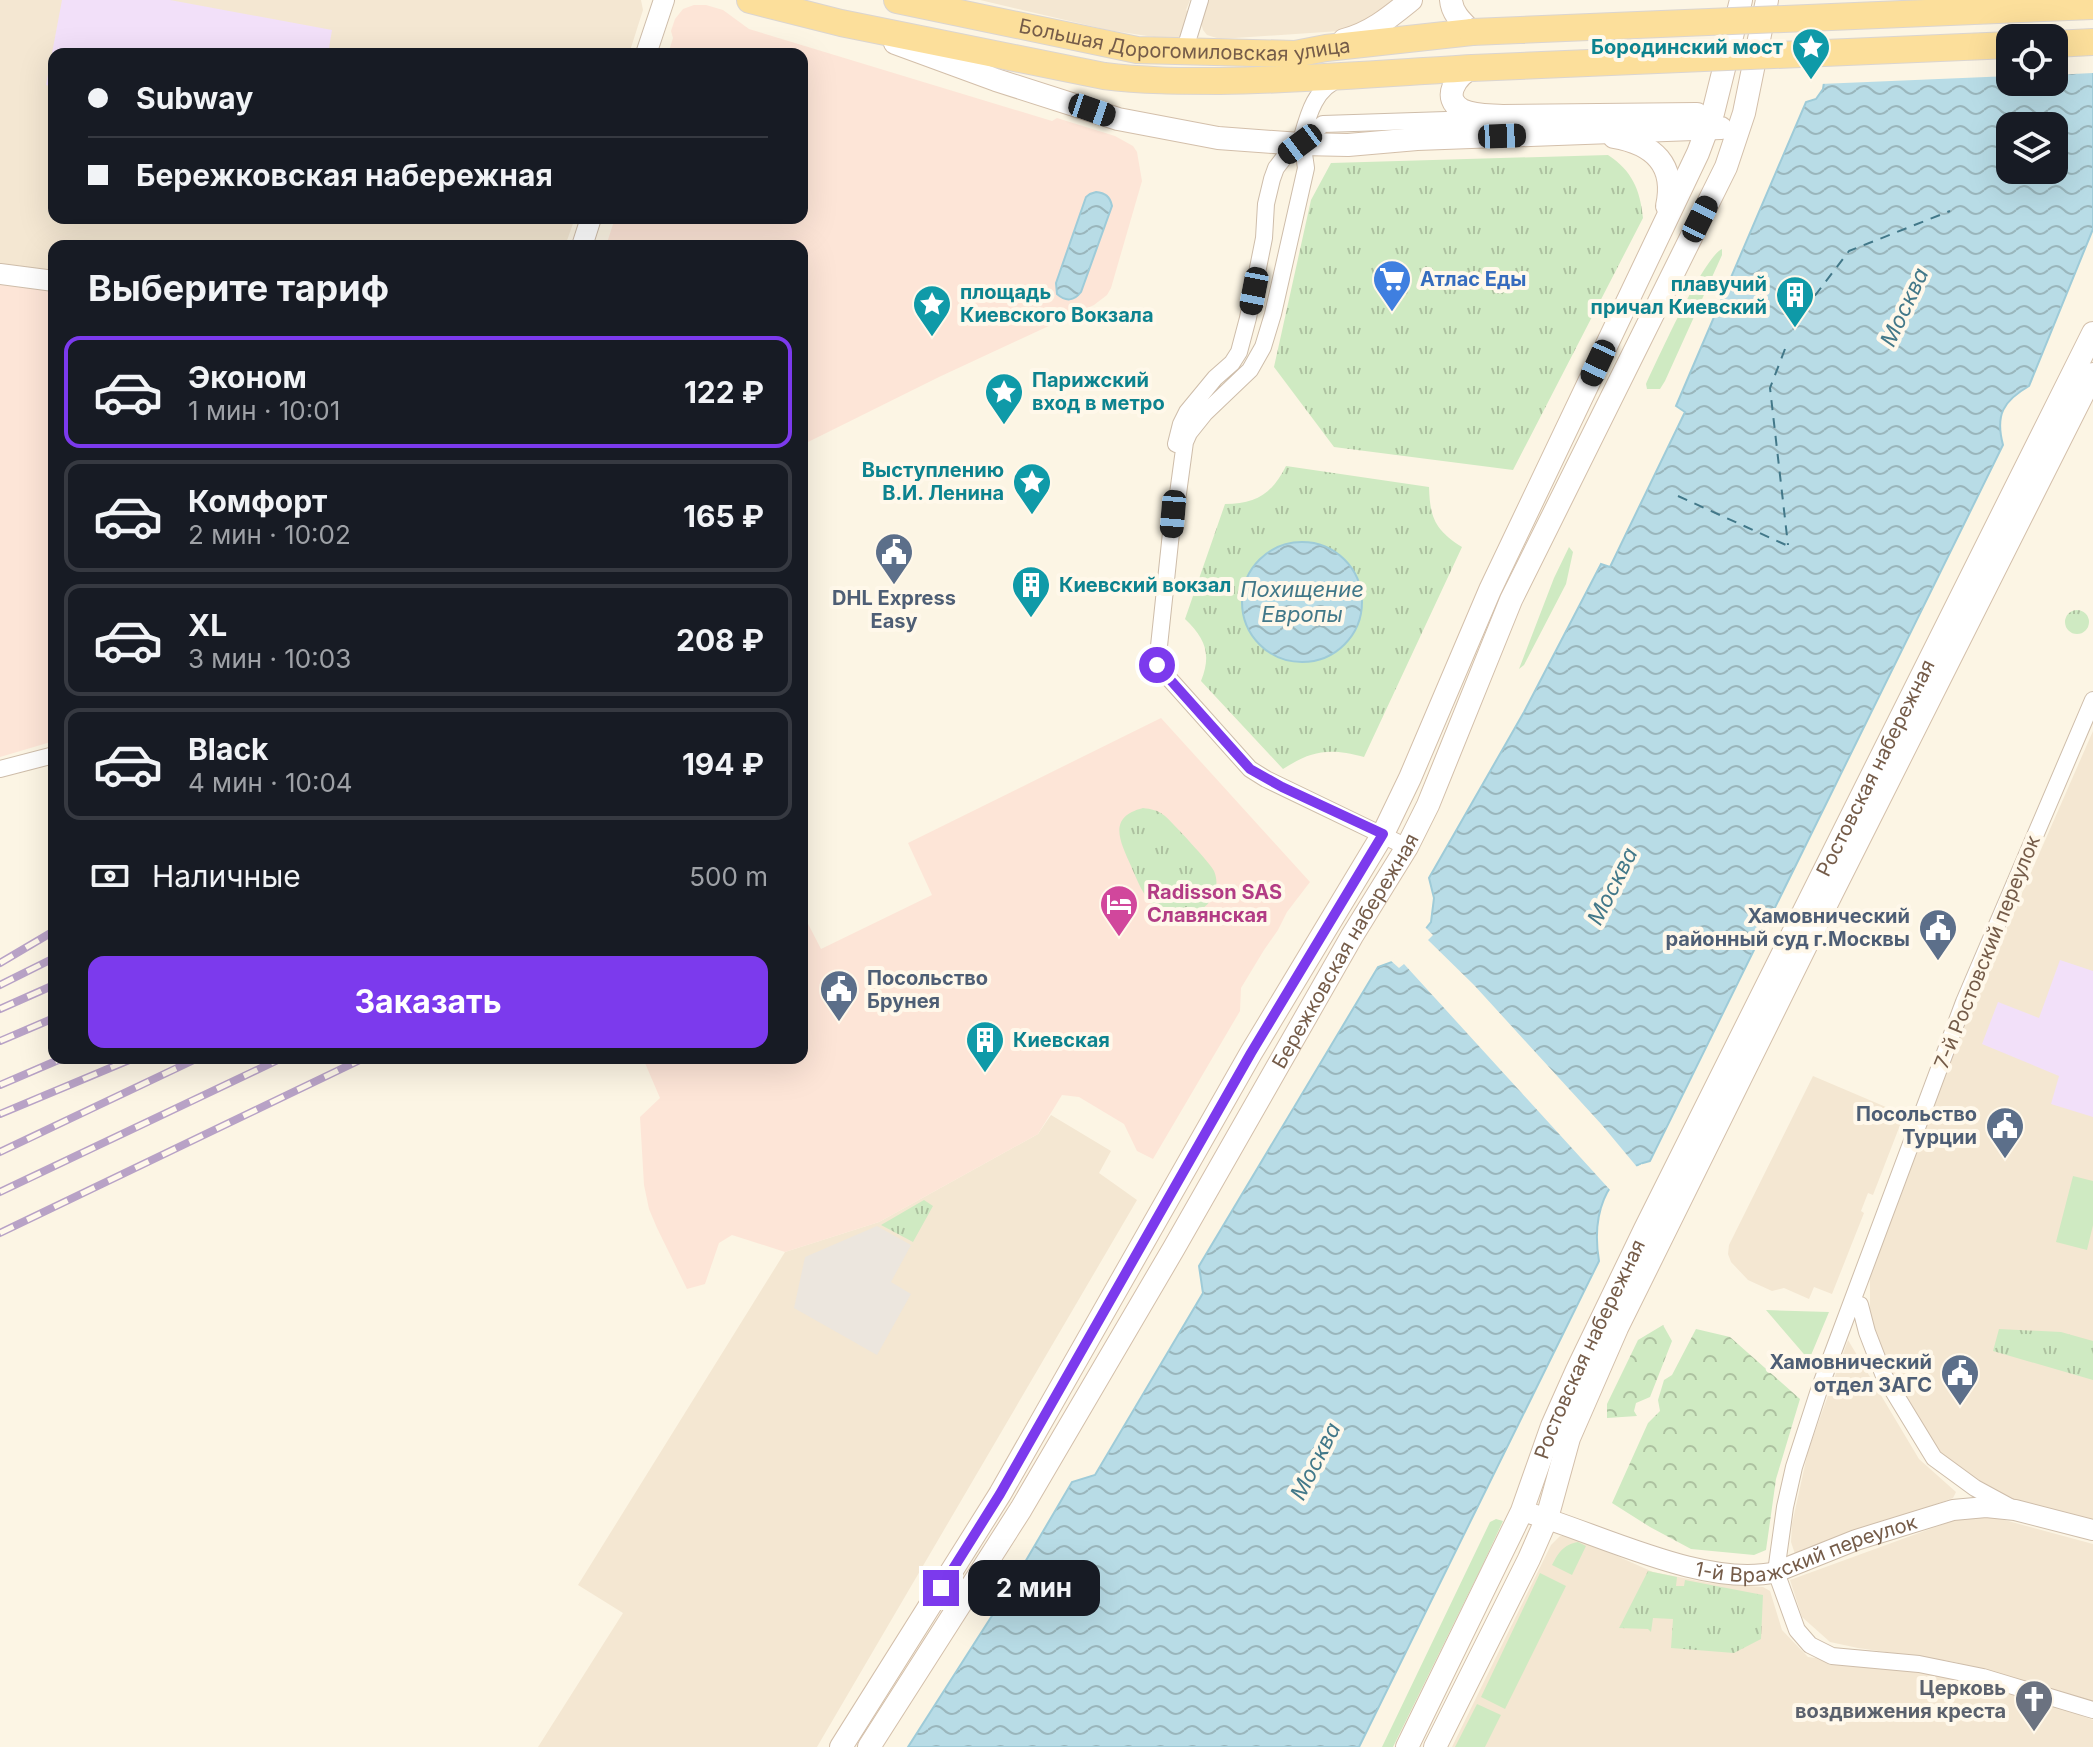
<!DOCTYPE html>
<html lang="ru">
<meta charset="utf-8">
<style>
:root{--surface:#171b24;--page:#242831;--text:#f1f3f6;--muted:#9ea1a6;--line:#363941;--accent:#7c3aed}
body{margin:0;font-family:Inter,sans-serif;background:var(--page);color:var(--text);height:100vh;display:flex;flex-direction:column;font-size:30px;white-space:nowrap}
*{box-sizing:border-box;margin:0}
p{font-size:26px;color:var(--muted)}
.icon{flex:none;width:44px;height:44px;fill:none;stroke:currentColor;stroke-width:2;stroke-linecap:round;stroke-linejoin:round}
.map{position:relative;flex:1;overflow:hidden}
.drawer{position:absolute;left:48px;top:240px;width:760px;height:824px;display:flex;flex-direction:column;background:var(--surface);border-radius:16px;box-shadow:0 8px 32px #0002}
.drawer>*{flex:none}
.guide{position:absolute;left:48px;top:48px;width:760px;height:176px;border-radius:16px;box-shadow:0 8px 32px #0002;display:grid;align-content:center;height:176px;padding:0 40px;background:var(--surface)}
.controls{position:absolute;left:1996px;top:24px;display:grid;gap:16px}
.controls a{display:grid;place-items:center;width:72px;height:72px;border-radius:16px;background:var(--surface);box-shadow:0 8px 32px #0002;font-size:40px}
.end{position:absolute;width:36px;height:36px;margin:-18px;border:10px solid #7c3aed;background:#fff;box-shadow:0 0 0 4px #fff}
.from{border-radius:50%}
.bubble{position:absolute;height:56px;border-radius:16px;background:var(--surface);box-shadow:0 8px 32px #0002;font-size:26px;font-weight:700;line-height:56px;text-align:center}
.car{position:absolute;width:24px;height:48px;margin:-24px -12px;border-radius:10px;box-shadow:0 0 6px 2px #0007;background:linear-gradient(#222 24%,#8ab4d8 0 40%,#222 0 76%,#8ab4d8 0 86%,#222 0)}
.guide b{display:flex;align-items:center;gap:28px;height:76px;font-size:30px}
.guide b+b{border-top:2px solid var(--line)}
.guide i{width:20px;height:20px;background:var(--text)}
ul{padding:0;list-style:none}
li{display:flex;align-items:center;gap:24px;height:112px;margin:0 16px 12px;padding:0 24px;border:4px solid var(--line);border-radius:16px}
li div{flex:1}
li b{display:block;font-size:30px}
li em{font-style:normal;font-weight:700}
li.on{border-color:var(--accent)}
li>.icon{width:72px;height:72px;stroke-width:1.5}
h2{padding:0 40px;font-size:36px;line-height:96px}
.pay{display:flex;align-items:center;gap:20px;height:88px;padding:0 40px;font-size:30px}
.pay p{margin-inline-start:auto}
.primary-button{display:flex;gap:16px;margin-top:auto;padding:16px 40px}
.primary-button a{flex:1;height:92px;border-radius:16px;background:var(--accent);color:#fff;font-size:32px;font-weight:700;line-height:92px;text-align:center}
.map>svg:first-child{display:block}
</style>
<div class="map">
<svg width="2093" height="1747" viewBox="0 0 2093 1747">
<defs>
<pattern id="forest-crowns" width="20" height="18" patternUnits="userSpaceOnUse" patternTransform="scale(2)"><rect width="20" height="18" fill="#cfeac2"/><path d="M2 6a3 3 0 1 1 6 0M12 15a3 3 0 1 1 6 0" fill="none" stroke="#adc1a0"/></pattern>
<pattern id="park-tufts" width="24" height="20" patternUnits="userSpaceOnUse" patternTransform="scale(2)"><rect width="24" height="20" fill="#cfeac2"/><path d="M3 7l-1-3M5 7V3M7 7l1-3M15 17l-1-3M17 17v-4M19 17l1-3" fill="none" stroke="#adc1a0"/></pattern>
<pattern id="water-waves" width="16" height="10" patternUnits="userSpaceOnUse" patternTransform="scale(2)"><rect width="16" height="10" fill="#b8dce6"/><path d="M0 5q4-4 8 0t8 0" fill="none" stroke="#9ab6bc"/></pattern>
</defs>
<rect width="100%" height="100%" fill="#fcf5e4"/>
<!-- residential -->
<path fill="#f4e7d2" d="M0,0H641L643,10L629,54H54V218H575L565,246H54V277L0,270Z
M980,0H1190L1186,10L1190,13L1182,34L1178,38L1167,39L1108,30Z
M1206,0H1404L1354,30L1220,39L1207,35L1203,30L1201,23Z
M2093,731V1521L2032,1507L2002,1494L1959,1468L1934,1447L1872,1337L1870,1316V1274L1965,1023Z
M1813,1076L1900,1113L1898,1118L1902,1120L1873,1195L1868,1193L1861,1211L1864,1213L1832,1294L1814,1287L1809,1299L1784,1288L1772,1291L1748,1280L1731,1262L1728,1254L1729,1245Z
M1051,1115L1111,1151L1099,1173L1137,1200L817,1747H538L623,1613L578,1585L785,1252L879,1222L1038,1134Z
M1848,1340L1919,1459L1956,1492L1953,1498L1795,1554L1791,1542L1792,1524L1808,1451Z
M1960,1518H1997L2093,1544V1705L1955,1662L1858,1648L1830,1642L1802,1617L1790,1580Z
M1560,1536H1572L1653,1572L1709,1583L1763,1587L1770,1591L1782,1630L1808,1657L1964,1678L2056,1706L2093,1720V1747H1452L1551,1545Z"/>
<!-- commercial -->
<path fill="#fde5d7" d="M694,5H706L723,10L749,29L1052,121L1057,118L1115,136L1133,146L1137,152L1142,181L1111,288L1107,295L1094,305L939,377L802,445V246H606L615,218H802V54H668L673,38L671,31L675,19L683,9Z
M0,280L54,287V741L0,757Z
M1161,718L1310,882L1287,912L1278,930L1264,950L1241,988L1240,1011L1153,1159L1137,1151L1124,1124L1079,1097L1062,1095L1038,1134L879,1222L785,1252L732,1235L719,1243L705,1284L687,1289L657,1228L649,1209L644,1185L640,1117L660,1098L645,1063L647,1058H802V912L821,949L932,895L908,843Z"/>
<!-- industrial -->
<path fill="#ece6de" d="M877,1226L911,1245L891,1282L911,1294L877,1355L794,1308L805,1257Z"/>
<!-- education -->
<path fill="#f2e0f9" d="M62,0H170L332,30L328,54H54V87L46,85Z
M2060,960L2093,971V1117L2051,1104L2059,1076L1982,1044L1998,1002L2039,1018Z"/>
<!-- grass -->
<path fill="#cfeac2" d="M1722,249V255L1665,381L1660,389H1647L1646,384C1658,359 1703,258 1722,249Z
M1569,547L1573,552L1566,584L1524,665L1519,669L1554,578Z
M2073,1176L2093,1181V1225L2087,1250L2056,1242Z
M1766,1310L1829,1312L1809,1360Z
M1496,1519L1503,1521L1484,1562L1393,1747H1382L1490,1522Z
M1578,1542L1586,1546L1572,1575L1552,1565C1559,1552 1563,1545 1578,1542Z
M1540,1573L1566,1586L1505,1709L1481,1697Z
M1477,1704L1501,1715L1485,1747H1455Z"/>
<!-- forest -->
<path fill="url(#forest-crowns)" d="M1663,1325L1672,1341L1650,1397L1636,1403L1634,1411L1637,1416L1607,1418V1404L1638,1340Z
M1696,1329L1730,1337L1800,1399L1776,1479L1766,1550L1754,1555L1691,1549L1650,1527L1612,1503L1648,1423L1660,1411L1658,1400L1664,1380L1672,1375Z"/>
<!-- park -->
<path fill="url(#park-tufts)" d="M1608,155C1632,171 1640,189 1643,218L1513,470L1334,447L1274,367L1311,200L1331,163Z
M1286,466L1429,487C1430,518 1435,530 1462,547L1364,757C1329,748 1313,750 1283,769L1201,681C1212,654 1205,638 1185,619L1225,504C1256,504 1272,494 1286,466Z
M2065 622a12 12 0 1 1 24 0a12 12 0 1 1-24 0Z
M1143,808C1151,809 1158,810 1165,816C1172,822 1211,864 1214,871C1222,889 1209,910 1191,914C1153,921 1143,894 1131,866C1120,841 1107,817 1143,808Z
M924,1200L933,1206L913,1242L881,1225Z
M1999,1329L2061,1332L2093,1341V1380L1993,1351Z
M1648,1571L1677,1577L1676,1586H1684L1685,1580L1763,1595L1761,1639L1734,1653L1671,1648L1673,1619L1653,1618L1651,1632L1648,1629L1619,1628Z"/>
<!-- water -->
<path fill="url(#water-waves)" stroke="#9ecbd8" stroke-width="2" fill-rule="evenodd" d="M1837,0H2093V229L2029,386C2003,401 1995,415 2003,445L1650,1161C1602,1172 1592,1219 1599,1261L1359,1747H908L1011,1586L1072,1482L1095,1475L1203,1293L1199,1266L1378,967L1403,958L1431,922L1434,898L1429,878L1524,712L1601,564L1610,567L1685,412L1676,406L1806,102L1816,99L1823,89ZM2010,38H2054V82H2010ZM2010,126H2054V170H2010Z
M1096,192C1105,193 1110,196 1112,206L1081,292C1074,301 1066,302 1057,294L1056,283L1086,197L1090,194Z
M1242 602a60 60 0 1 1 120 0a60 60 0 1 1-120 0Z"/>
<!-- pier -->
<path fill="#fcf5e4" d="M1833,0H2093V73L2054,75V38H2010V76L1820,84Z
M1424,926L1433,935L1428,940L1474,985L1602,1125L1637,1167L1642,1164L1644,1167L1633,1171L1624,1178L1609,1198L1607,1196L1611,1191L1404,964L1399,968L1390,960L1401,954Z"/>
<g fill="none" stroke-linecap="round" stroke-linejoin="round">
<!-- ferry -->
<path stroke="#427889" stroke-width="2" stroke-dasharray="10 8" stroke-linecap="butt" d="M1804,310L1849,251L1950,211
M1785,349L1770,388L1788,545
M1678,496L1786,545"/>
<!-- minor casing -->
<g stroke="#cebdaa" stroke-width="18">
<path id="minor" d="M1184,52L1200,0
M1340,79C1313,88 1307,120 1300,144L1304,154L1306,168L1273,314L1263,347L1250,370L1205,413L1189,433L1185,442L1177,501L1173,514L1157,665L1250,769L1266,779L1407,847
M1176,444L1181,424L1187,412L1215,378L1232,363L1239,352L1248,318L1264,238L1266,204L1272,179L1276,168L1286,155L1323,124L1477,119
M2093,700L1964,1002L1820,1387L1794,1467L1785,1507L1776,1572L1797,1630L1810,1645L1832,1656L1919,1664L1983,1677L2093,1710
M0,769L54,755
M1853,1303L1860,1305L1867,1332L1884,1376L1934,1458L1975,1488L2010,1507"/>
</g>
<!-- tertiary casing -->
<g stroke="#cebdaa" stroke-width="22">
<g id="tertiary">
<path d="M646,54L664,0"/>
<path d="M582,246L591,218"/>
<path d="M0,274L54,281"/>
<path id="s1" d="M1522,1511C1594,1531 1704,1589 1776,1572L1856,1540L1953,1510L1986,1507L2015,1510L2093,1530"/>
</g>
</g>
<!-- secondary casing -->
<g stroke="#d3bfaa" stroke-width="24">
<g id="secondary">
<path d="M1451,0C1452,14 1463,23 1472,32"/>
<path d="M1344,40C1371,33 1390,17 1411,0"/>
<path d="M895,43L996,80L1118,119L1218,138L1300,144L1348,145L1417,139L1721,128"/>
<path d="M1472,68C1456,76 1441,98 1462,110C1474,116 1490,115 1502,116L1697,114"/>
<path d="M1614,137C1654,144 1676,165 1667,206"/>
<path d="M841,1747L1000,1494L1251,1053L1383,834L1410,778L1490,590L1698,153L1713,113L1741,0"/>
<path id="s2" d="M869,1747L1021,1509L1174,1248L1352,936L1407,847L1428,805L1511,600L1726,167L1744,113L1767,0"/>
<path id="s3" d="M1407,1747L1522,1511L1552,1426L1577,1370L1645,1229L2093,333"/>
<path d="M1435,1747L1529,1559L1547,1518L1569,1438L1617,1328L1831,895L2093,374"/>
</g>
</g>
<!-- primary casing -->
<g stroke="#dbd5d0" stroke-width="28">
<g id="primary">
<path d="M750,0L841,23L1104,76C1142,81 1181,81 1220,81C1304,80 1388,73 1472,68"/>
<path id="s4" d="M897,0L1137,50L1295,54L1326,48L1472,32"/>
<path d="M2054,44L2093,42"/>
</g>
</g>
<!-- minor -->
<use href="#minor" stroke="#fff" stroke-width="16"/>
<!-- tertiary -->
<use href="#tertiary" stroke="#fff" stroke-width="20"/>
<!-- secondary -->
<use href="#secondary" stroke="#fff" stroke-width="22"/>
<!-- primary -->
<use href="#primary" stroke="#fcdf9b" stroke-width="26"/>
<!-- rail casing -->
<g stroke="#b8a2c6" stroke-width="8">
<path id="rail" d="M0,963L54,931
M0,985L54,958
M0,1009L54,985
M0,1041L54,1018
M0,1085L63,1058
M0,1114L134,1058
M0,1152L198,1058
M0,1192L282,1058
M0,1233L364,1058"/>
</g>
<!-- rail -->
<use href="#rail" stroke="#fff8ea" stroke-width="5" stroke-dasharray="15" stroke-linecap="butt"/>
<!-- primary-bridge casing -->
<g stroke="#dbd5d0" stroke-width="28" stroke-linecap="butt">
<path id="primary-bridge" d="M1472,32L2093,6
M1472,68L2010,45"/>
</g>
<!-- primary-bridge -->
<use href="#primary-bridge" stroke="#fcdf9b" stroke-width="26"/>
</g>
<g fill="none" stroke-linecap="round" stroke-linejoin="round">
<!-- route -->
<path stroke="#7c3aed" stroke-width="10" d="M941,1588L1000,1494L1251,1053L1383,834L1282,787L1250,769L1157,665"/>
</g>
<!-- icons -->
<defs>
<g id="sight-pin" transform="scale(2)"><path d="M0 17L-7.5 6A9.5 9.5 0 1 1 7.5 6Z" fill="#0f9aa8" stroke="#fff8ea"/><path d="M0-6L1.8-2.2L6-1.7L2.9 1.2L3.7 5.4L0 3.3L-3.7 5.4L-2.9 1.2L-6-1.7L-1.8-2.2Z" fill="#fff"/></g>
<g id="supermarket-pin" transform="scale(2)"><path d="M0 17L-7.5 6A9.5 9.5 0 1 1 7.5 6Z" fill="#3f7fe0" stroke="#fff8ea"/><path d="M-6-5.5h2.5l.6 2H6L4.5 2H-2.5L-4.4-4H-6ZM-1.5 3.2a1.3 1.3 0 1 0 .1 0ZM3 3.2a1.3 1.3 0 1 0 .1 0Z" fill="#fff"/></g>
<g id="building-pin" transform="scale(2)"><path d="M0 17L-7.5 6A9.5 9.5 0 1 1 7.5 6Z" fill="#0f9aa8" stroke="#fff8ea"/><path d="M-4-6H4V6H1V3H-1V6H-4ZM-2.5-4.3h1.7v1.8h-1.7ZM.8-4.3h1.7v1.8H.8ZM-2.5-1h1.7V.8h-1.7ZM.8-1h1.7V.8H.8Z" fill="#fff"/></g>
<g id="civic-pin" transform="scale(2)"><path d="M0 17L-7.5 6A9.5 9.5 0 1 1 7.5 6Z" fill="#5c6f8a" stroke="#fff8ea"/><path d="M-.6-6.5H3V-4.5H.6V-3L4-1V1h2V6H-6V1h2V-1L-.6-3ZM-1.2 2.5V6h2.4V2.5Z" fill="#fff"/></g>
<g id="hotel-pin" transform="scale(2)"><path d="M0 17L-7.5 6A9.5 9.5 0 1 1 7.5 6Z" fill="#d1479c" stroke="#fff8ea"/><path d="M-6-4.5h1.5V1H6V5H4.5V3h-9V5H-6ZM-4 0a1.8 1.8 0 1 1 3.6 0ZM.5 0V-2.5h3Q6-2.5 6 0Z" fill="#fff"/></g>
<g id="church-pin" transform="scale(2)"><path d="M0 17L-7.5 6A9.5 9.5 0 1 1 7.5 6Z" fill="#6b7280" stroke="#fff8ea"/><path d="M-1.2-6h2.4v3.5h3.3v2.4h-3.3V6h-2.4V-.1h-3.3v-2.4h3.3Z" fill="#fff"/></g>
</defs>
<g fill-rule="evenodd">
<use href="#sight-pin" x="1811" y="47"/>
<use href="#supermarket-pin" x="1392" y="279"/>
<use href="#building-pin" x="1795" y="295"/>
<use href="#sight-pin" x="932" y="304"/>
<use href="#sight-pin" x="1004" y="392"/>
<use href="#sight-pin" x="1032" y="482"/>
<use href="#civic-pin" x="894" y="552"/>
<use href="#building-pin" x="1031" y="585"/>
<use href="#hotel-pin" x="1119" y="904"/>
<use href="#civic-pin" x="1938" y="928"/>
<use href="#civic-pin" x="839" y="989"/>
<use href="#building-pin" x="985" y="1040"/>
<use href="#civic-pin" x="2005" y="1126"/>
<use href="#civic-pin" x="1960" y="1373"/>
<use href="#church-pin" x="2034" y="1699"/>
</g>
<g text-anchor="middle" stroke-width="8" stroke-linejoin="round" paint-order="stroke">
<!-- street labels -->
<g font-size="20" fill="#755c49" stroke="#fff8ea">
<text dy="7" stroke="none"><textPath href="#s4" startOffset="292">Большая Дорогомиловская улица</textPath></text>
<text dy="7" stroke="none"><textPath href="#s3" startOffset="1086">Ростовская набережная</textPath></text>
<text dy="7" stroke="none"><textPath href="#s2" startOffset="928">Бережковская набережная</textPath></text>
<text transform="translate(1987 952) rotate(-68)" y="7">7-й Ростовский переулок</text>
<text dy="7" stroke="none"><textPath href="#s3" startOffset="438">Ростовская набережная</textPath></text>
<text dy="7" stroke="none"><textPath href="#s1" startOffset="298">1-й Вражский переулок</textPath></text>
</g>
<!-- culture labels -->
<g font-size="20" font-weight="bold" fill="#0d838f" stroke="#fff8ea" text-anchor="start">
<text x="1783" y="54" text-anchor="end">Бородинский мост</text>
<text x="1767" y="291" text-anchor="end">плавучий<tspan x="1767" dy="23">причал Киевский</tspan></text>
<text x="960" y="299">площадь<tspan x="960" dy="23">Киевского Вокзала</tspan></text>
<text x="1032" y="387">Парижский<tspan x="1032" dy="23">вход в метро</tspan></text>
<text x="1004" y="477" text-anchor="end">Выступлению<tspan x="1004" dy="23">В.И. Ленина</tspan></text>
<text x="1059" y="592">Киевский вокзал</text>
<text x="1013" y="1047">Киевская</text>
</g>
<!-- shop labels -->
<g font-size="20" font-weight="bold" fill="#366cbe" stroke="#fff8ea" text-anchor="start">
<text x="1420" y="286">Атлас Еды</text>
</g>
<!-- service labels -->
<g font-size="20" font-weight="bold" fill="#4e5e75" stroke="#fff8ea" text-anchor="end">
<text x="894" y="605" text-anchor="middle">DHL Express<tspan x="894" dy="23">Easy</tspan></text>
<text x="1910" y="923">Хамовнический<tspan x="1910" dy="23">районный суд г.Москвы</tspan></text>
<text x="867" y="985" text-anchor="start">Посольство<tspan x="867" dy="23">Брунея</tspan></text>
<text x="1977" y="1121">Посольство<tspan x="1977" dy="23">Турции</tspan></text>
<text x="1932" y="1369">Хамовнический<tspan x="1932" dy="23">отдел ЗАГС</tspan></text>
</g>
<!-- hotel labels -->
<g font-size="20" font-weight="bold" fill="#b23c85" stroke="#fff8ea" text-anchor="start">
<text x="1147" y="899">Radisson SAS<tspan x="1147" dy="23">Славянская</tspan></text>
</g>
<!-- worship labels -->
<g font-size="20" font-weight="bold" fill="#5b616d" stroke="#fff8ea" text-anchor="end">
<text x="2006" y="1695">Церковь<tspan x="2006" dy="23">воздвижения креста</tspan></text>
</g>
<!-- water labels -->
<g font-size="22" font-style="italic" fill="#427889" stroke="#fff8ea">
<text transform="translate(1904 307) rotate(-65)" y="8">Москва</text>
<text x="1302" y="597">Похищение<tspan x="1302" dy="25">Европы</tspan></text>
<text transform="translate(1612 886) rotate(-63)" y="8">Москва</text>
<text transform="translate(1315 1461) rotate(-63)" y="8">Москва</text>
</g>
</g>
</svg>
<div class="controls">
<a><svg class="icon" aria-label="locate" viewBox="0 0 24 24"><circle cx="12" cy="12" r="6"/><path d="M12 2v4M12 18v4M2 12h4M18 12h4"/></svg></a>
<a><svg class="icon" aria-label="layers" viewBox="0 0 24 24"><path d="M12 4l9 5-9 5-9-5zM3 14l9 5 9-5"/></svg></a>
</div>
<i class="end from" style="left:1157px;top:665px"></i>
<i class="end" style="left:941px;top:1588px"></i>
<div class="bubble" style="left:968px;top:1560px;width:132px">2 мин</div>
<i class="car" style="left:1092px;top:110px;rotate:109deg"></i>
<i class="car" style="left:1502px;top:136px;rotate:88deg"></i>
<i class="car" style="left:1300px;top:144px;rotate:233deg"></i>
<i class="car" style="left:1700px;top:219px;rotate:26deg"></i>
<i class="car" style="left:1254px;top:291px;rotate:191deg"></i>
<i class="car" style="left:1598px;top:363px;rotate:205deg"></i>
<i class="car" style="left:1173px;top:514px;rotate:185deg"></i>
<div class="guide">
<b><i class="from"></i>Subway</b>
<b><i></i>Бережковская набережная</b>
</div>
<section class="drawer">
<h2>Выберите тариф</h2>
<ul>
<li class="on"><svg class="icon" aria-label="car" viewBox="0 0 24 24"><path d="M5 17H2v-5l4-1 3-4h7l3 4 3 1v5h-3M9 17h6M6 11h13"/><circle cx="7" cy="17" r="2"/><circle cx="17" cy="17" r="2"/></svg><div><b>Эконом</b><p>1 мин · 10:01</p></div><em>122 ₽</em></li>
<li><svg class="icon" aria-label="car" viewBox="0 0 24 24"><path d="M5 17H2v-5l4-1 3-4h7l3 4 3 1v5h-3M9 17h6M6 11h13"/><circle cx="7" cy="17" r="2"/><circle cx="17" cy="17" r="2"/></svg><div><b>Комфорт</b><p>2 мин · 10:02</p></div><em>165 ₽</em></li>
<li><svg class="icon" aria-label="car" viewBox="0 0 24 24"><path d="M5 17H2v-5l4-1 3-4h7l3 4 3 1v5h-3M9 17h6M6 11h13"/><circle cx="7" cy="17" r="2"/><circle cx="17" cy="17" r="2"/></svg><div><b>XL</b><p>3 мин · 10:03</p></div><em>208 ₽</em></li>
<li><svg class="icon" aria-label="car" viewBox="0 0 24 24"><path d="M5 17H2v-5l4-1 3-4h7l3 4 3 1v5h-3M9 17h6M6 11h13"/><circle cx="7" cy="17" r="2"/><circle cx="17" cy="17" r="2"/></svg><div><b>Black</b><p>4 мин · 10:04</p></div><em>194 ₽</em></li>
</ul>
<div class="pay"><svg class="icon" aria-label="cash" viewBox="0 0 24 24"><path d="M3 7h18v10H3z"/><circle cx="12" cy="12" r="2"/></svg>Наличные<p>500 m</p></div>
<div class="primary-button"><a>Заказать</a></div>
</section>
</div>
